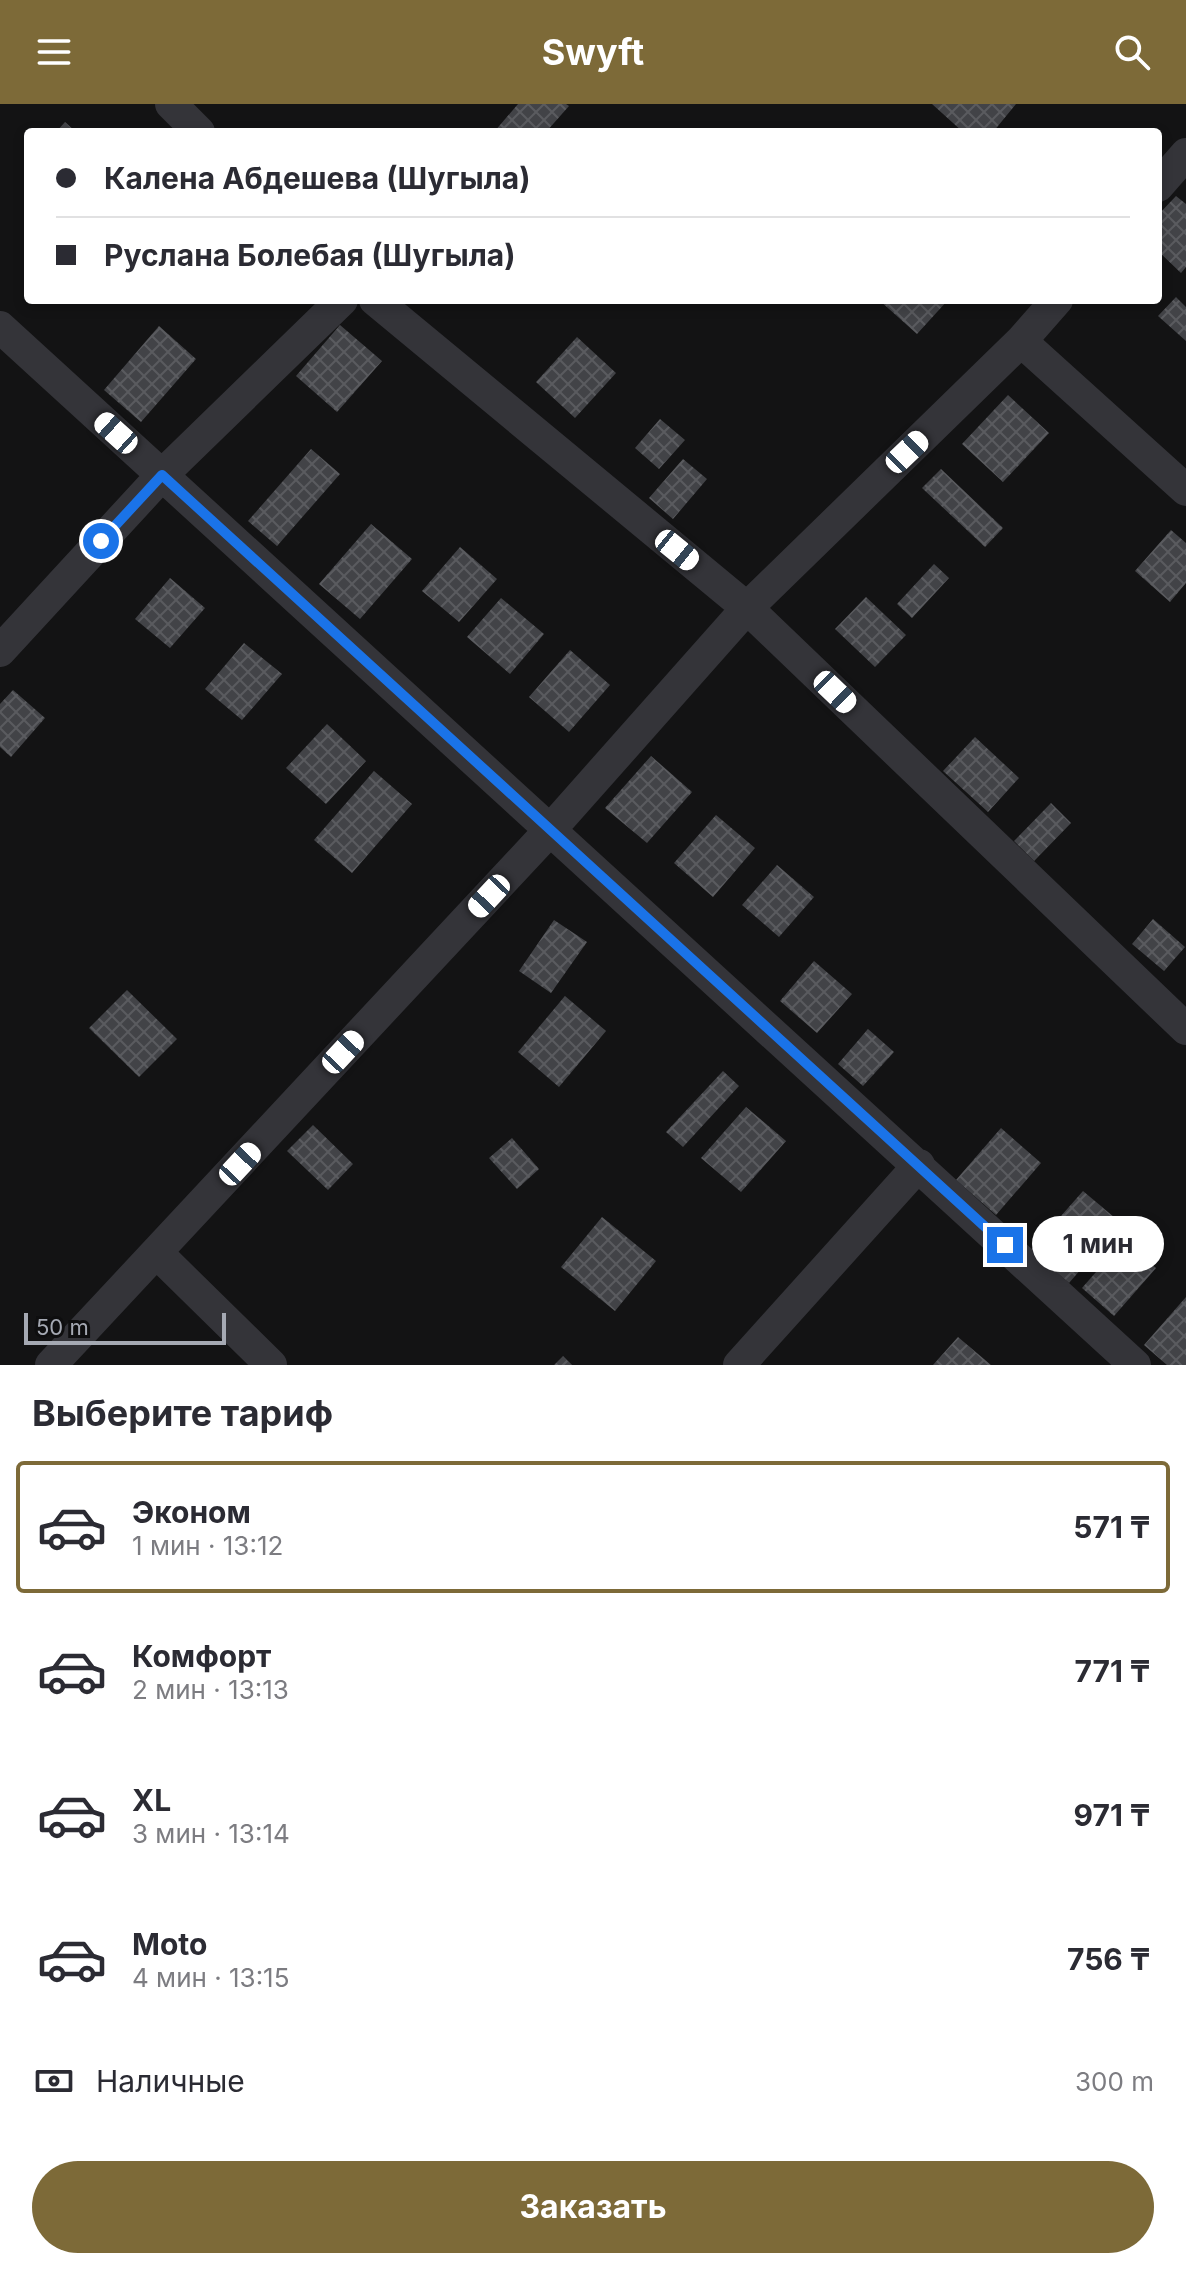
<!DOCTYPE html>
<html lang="ru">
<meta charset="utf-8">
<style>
:root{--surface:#fff;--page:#f7f7f7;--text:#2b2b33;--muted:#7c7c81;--line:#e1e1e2;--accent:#7d6a38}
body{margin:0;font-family:Inter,sans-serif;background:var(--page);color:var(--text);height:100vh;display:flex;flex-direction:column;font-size:30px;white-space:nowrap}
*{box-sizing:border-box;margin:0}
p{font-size:26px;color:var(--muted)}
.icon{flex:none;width:44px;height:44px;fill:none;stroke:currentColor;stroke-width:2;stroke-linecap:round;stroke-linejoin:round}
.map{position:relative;height:1261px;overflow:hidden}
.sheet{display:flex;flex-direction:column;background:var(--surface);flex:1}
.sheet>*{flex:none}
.hud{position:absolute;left:24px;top:24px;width:1138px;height:176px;border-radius:8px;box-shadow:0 4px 12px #0003;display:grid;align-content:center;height:176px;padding:0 32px;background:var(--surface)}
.scale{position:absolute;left:24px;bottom:20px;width:202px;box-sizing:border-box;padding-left:8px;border:4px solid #a5a9b3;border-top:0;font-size:22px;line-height:28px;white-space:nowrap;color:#a5a9b3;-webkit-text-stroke:6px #0e0e0f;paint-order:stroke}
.end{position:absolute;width:36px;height:36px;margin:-18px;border:10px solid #1a73e8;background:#fff;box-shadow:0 0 0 4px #fff}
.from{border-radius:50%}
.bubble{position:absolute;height:56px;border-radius:28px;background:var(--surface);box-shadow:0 4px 12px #0003;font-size:26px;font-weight:700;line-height:56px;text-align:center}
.car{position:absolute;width:24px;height:48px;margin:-24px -12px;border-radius:10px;box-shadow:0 0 6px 2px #0007;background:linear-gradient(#fff 24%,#345 0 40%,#fff 0 76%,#345 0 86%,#fff 0)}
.hud b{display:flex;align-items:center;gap:28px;height:76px;font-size:30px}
.hud b+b{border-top:2px solid var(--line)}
.hud i{width:20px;height:20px;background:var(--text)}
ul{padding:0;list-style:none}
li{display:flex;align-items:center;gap:24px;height:132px;margin:0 16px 12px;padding:0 16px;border:4px solid transparent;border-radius:8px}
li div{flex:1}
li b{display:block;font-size:30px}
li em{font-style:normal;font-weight:700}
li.selected{border-color:var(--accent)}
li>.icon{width:72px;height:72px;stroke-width:1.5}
h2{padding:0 32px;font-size:36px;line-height:96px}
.pay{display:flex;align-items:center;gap:20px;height:88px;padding:0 32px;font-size:30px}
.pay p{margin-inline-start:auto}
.button{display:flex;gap:16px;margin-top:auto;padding:16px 32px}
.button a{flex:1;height:92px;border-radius:48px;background:var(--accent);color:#fff;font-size:32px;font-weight:700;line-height:92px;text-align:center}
header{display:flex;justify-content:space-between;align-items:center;height:104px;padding:0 32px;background:var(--accent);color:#fff;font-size:36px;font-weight:700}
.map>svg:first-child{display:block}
</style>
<header><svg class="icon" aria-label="menu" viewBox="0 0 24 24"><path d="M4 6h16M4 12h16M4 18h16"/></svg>Swyft<svg class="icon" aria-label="search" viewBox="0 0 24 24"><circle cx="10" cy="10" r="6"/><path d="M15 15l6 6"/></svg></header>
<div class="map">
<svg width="1186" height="1261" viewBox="0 0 1186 1261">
<defs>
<pattern id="building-cross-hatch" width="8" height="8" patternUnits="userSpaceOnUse" patternTransform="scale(2)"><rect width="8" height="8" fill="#424347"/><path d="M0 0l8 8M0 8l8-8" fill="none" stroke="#5a5b5f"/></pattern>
</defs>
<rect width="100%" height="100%" fill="#131314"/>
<!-- building -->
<path fill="url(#building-cross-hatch)" d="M518,0H566L569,2L546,28H494Z
M932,0H1016L993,28H963Z
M65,18L76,28H56Z
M1176,92L1186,100V163L1181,169L1158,147V111Z
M1176,193L1186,203V237L1158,212Z
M879,196H948L917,230Z
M340,221L382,257L337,308L296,272Z
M159,222L196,255L141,318L104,286Z
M577,233L616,269L575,314L536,278Z
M1008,291L1049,329L1003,378L962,340Z
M660,315L685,336L659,365L635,344Z
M311,345L340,370L277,442L248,417Z
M683,355L707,375L673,415L649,394Z
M941,365L1003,424L985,443L922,384Z
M371,420L412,455L360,515L319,480Z
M1171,426L1186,439V479L1170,498L1135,467Z
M460,443L497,475L459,518L422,487Z
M934,460L949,474L912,514L897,500Z
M170,474L205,504L170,544L135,515Z
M866,493L906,531L875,563L835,525Z
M501,494L544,530L510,570L467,533Z
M244,539L282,570L242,616L205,585Z
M570,546L610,581L569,628L529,593Z
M13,586L45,614L11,653L0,643V600Z
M327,620L366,657L326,700L286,664Z
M975,633L1019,674L988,708L943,667Z
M651,652L692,688L647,739L605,704Z
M374,667L412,700L352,769L314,736Z
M1051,699L1071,719L1034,757L1014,737Z
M716,711L755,744L713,793L674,759Z
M777,761L814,793L779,833L742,801Z
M1153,815L1185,843L1164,867L1132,840Z
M554,816L587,838L551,889L519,867Z
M814,857L852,890L817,929L780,897Z
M127,886L177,935L139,973L89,924Z
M565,892L606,927L559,983L518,948Z
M868,925L894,948L863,982L838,960Z
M723,967L739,982L683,1043L666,1028Z
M746,1003L786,1037L741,1088L701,1054Z
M313,1021L353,1060L328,1086L287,1047Z
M1001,1024L1041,1059L996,1111L956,1076Z
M512,1034L539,1065L517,1085L489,1054Z
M1083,1087L1121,1119L1069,1179L1031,1146Z
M602,1113L656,1157L615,1207L561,1163Z
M1124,1136L1156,1164L1114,1212L1082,1184Z
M1186,1193V1261H1167L1144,1241Z
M958,1233L991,1261H933Z
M563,1252L572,1261H554Z"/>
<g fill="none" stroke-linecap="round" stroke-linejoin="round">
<!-- street -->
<path stroke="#343439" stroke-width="32" d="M171,0L199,28
M1158,82L1186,50
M375,196L747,504L1186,925
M0,223L1135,1261
M1021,237L1186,386
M0,547L162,371L342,196
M157,1149L271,1261
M51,1261L551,725L747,504L1021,237L1057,196
M739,1261L919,1061"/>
</g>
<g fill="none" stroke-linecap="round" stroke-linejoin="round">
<!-- route -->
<path stroke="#1a73e8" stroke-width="10" d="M101,437L162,371L1005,1141"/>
</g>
</svg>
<div class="scale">50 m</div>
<i class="end from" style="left:101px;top:437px"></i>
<i class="end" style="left:1005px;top:1141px"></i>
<div class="bubble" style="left:1032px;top:1112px;width:132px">1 мин</div>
<i class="car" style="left:116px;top:329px;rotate:312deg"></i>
<i class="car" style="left:907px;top:348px;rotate:46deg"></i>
<i class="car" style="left:677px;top:446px;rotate:129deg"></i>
<i class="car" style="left:835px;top:588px;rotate:134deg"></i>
<i class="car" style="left:489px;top:792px;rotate:223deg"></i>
<i class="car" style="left:343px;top:948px;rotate:43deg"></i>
<i class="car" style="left:240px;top:1060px;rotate:43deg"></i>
<div class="hud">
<b><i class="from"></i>Калена Абдешева (Шугыла)</b>
<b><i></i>Руслана Болебая (Шугыла)</b>
</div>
</div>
<section class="sheet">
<h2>Выберите тариф</h2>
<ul>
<li class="selected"><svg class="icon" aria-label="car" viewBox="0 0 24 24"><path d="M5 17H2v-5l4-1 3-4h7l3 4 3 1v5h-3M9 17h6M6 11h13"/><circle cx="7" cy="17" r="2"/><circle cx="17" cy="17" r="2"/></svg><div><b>Эконом</b><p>1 мин · 13:12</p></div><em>571 ₸</em></li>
<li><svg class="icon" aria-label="car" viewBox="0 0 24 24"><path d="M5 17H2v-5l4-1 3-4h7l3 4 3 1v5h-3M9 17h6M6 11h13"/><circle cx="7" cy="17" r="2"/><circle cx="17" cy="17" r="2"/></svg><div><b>Комфорт</b><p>2 мин · 13:13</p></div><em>771 ₸</em></li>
<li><svg class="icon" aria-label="car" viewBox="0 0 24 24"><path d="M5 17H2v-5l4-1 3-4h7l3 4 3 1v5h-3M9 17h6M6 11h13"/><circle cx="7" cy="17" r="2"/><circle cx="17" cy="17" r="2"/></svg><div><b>XL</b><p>3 мин · 13:14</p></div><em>971 ₸</em></li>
<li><svg class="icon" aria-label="car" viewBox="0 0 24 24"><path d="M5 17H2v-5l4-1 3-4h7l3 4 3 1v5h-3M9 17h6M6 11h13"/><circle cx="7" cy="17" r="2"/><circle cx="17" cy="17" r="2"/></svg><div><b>Moto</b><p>4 мин · 13:15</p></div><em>756 ₸</em></li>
</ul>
<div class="pay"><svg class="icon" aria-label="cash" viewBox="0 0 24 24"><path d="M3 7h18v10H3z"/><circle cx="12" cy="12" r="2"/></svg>Наличные<p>300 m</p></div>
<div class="button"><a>Заказать</a></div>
</section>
